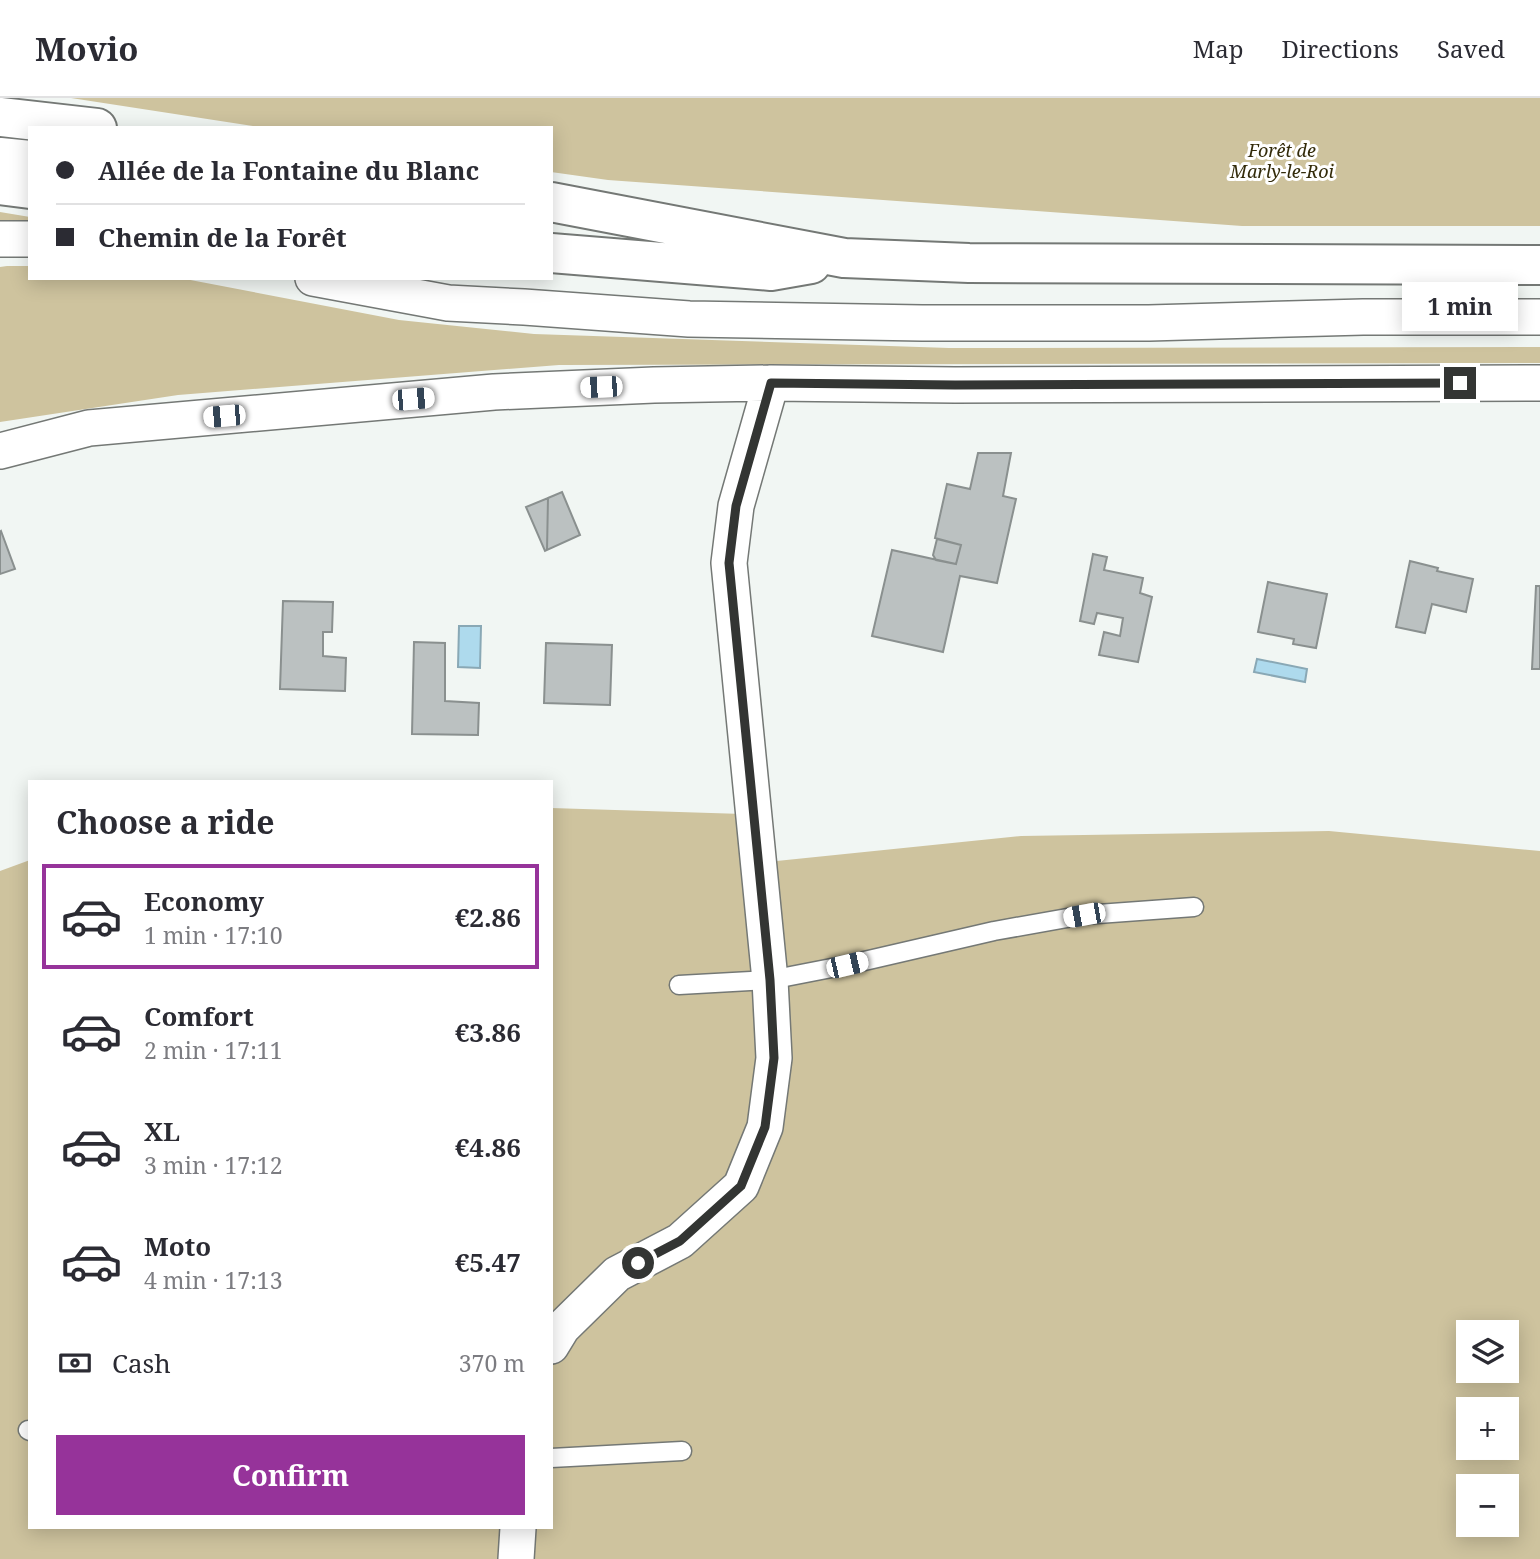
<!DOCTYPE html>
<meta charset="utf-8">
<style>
:root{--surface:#fff;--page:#f2f2f3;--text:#2b2b33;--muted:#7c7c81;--line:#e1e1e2;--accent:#96339a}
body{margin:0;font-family:"Noto Serif",serif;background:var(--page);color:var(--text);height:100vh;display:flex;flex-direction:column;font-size:26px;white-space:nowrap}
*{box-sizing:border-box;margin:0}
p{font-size:23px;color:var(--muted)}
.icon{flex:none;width:38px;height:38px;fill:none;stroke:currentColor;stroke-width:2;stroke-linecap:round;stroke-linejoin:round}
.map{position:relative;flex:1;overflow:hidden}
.details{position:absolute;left:28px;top:682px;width:525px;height:749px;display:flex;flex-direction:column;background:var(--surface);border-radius:0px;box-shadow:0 4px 18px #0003}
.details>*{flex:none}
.banner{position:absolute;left:28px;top:28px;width:525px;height:154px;border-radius:0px;box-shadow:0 4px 18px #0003;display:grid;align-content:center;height:154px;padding:0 28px;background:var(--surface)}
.fabs{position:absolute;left:1456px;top:1222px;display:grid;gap:14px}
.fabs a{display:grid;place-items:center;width:63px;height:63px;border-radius:0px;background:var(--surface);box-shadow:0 4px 18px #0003;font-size:35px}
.end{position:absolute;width:32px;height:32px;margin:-16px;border:9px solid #333533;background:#fff;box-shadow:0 0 0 4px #fff}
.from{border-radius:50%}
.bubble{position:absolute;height:49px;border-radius:0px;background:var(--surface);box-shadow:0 4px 18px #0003;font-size:23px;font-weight:700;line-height:49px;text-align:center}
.car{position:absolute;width:21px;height:42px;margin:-21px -10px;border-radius:9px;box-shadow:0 0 5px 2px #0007;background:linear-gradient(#fff 24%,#345 0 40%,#fff 0 76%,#345 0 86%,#fff 0)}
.banner b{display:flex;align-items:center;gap:24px;height:66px;font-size:26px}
.banner b+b{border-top:2px solid var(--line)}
.banner i{width:18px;height:18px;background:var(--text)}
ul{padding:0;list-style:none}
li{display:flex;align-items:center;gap:21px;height:105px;margin:0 14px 10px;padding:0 14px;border:4px solid transparent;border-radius:0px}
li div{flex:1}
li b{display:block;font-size:26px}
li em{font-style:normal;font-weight:700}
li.active{border-color:var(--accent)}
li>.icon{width:63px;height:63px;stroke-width:1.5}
h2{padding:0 28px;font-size:32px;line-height:84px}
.pay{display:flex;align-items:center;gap:18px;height:77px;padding:0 28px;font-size:26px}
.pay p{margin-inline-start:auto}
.action{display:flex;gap:14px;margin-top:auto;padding:14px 28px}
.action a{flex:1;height:80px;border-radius:0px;background:var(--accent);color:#fff;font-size:28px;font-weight:700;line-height:80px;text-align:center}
header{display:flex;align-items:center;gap:42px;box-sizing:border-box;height:98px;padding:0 35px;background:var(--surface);border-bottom:2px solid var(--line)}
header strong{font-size:33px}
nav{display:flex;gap:38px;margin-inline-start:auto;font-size:24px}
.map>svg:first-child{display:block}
</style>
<header>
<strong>Movio</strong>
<nav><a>Map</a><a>Directions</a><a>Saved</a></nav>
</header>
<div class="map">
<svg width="1540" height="1461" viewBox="0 0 1540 1461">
<rect width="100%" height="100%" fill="#f1f6f3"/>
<!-- green -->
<path fill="#cec39e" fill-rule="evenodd" d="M71,0H1540V128H1242L608,82L551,74V30H265Z
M0,114L30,119V127H0Z
M7,168H30V180H180L399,222L534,236L949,250L1540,249V265L559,267L178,297L0,324V169Z
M551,710L743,716L747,766L1021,738L1329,733L1540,753V1461H0V773L30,762V1430H551ZM1468,1234H1507V1272H1468ZM1468,1311H1507V1349H1468ZM1468,1388H1507V1426H1468Z"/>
<!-- water -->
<path fill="#aedaed" stroke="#89a8b5" stroke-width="2" d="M459,528H481L480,570L458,569Z
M1257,561L1307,571L1305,584L1254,574Z"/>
<!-- building -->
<path fill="#bbc1c1" stroke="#8a908f" stroke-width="2" d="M978,355H1011L1003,398L1016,401L997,485L960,478L943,554L872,538L892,452L956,466L961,447L935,440L947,386L970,391Z
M562,394L580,437L547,452L548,400Z
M548,400L547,452L545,453L526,409Z
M1,433L15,471L0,476V434Z
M937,441L961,447L956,466L936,462L933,457Z
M1093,456L1107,459L1104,472L1143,480L1140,495L1152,499L1138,564L1099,557L1104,534L1120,538L1123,520L1097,515L1094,526L1080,523Z
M1410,463L1438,470L1437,473L1473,481L1466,514L1432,506L1425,535L1396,529Z
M1268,484L1327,496L1316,550L1293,546L1294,541L1258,534Z
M1536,488H1540V571H1532Z
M283,503L333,504L332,534H323V558L346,560L345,593L280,591Z
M414,544L445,545V603L479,605L478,637L412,636Z
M546,545L612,547L610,607L544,605Z"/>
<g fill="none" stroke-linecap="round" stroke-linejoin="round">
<!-- lane casing -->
<g stroke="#747875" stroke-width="21">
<path id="lane" d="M679,887L770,882L847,867L994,833L1084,817L1194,809
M28,1332L30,1333
M551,1360L682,1353"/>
</g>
<!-- street casing -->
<g stroke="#747875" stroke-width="38">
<path id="street" d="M0,141H30
M313,180L448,205L524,209L689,221L922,225H1149L1363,219H1540
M0,353L89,330L494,294L654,287L771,285L955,287L1540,285
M551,1248L562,1230L617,1176L680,1143L741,1088L765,1029L774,960L770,882L729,465L736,408L771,285
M516,1461L518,1430"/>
</g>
<!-- primary casing -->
<g stroke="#747875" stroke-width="42">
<path id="primary" d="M0,19L97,30
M0,59L30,62
M0,87L30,91
M551,104L844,160L969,165L1540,167
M551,155L771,173L811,166"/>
</g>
<!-- lane -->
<use href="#lane" stroke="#fff" stroke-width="18"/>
<!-- street -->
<use href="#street" stroke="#fff" stroke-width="35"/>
<!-- primary -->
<use href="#primary" stroke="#fff" stroke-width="38"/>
</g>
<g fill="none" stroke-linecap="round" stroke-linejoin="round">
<!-- route -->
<path stroke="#333533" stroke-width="9" d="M638,1165L680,1143L741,1088L765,1029L774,960L770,882L729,465L736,408L771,285L955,287L1460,285"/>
</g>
<g text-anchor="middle" stroke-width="6" stroke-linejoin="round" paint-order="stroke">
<!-- park labels -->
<g font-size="18" font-style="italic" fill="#332b0a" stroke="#fff">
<text x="1282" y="59">Forêt de<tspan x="1282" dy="21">Marly-le-Roi</tspan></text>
</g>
</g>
</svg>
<div class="fabs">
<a><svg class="icon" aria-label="layers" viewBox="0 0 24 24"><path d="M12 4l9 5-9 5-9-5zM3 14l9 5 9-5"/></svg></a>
<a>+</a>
<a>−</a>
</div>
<i class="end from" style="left:638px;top:1165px"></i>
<i class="end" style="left:1460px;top:285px"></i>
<div class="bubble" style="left:1402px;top:184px;width:116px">1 min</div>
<i class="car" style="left:601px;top:289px;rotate:268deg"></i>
<i class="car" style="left:413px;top:301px;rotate:85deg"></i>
<i class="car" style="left:224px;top:318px;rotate:265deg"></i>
<i class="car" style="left:1084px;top:817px;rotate:260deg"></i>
<i class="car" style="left:847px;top:867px;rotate:77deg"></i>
<div class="banner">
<b><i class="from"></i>Allée de la Fontaine du Blanc</b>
<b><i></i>Chemin de la Forêt</b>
</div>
<section class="details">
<h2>Choose a ride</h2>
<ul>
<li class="active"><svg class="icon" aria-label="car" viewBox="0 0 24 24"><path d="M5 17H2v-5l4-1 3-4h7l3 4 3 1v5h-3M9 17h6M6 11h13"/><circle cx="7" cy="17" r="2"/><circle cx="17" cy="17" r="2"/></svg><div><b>Economy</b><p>1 min · 17:10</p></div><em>€2.86</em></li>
<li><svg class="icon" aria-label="car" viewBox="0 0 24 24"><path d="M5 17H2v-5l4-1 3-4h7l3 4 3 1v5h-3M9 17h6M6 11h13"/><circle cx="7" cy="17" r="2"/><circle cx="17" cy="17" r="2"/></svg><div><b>Comfort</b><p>2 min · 17:11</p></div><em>€3.86</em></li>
<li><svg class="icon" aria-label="car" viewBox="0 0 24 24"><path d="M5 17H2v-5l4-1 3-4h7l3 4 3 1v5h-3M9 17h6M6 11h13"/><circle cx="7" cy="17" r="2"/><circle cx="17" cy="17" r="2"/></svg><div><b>XL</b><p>3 min · 17:12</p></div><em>€4.86</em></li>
<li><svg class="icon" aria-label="car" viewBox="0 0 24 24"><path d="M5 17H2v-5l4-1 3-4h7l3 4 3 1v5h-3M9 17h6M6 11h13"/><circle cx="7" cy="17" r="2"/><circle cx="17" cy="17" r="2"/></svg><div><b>Moto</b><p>4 min · 17:13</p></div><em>€5.47</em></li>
</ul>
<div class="pay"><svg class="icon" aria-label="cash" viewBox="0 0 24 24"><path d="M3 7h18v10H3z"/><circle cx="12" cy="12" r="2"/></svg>Cash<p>370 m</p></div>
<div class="action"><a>Confirm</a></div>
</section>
</div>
